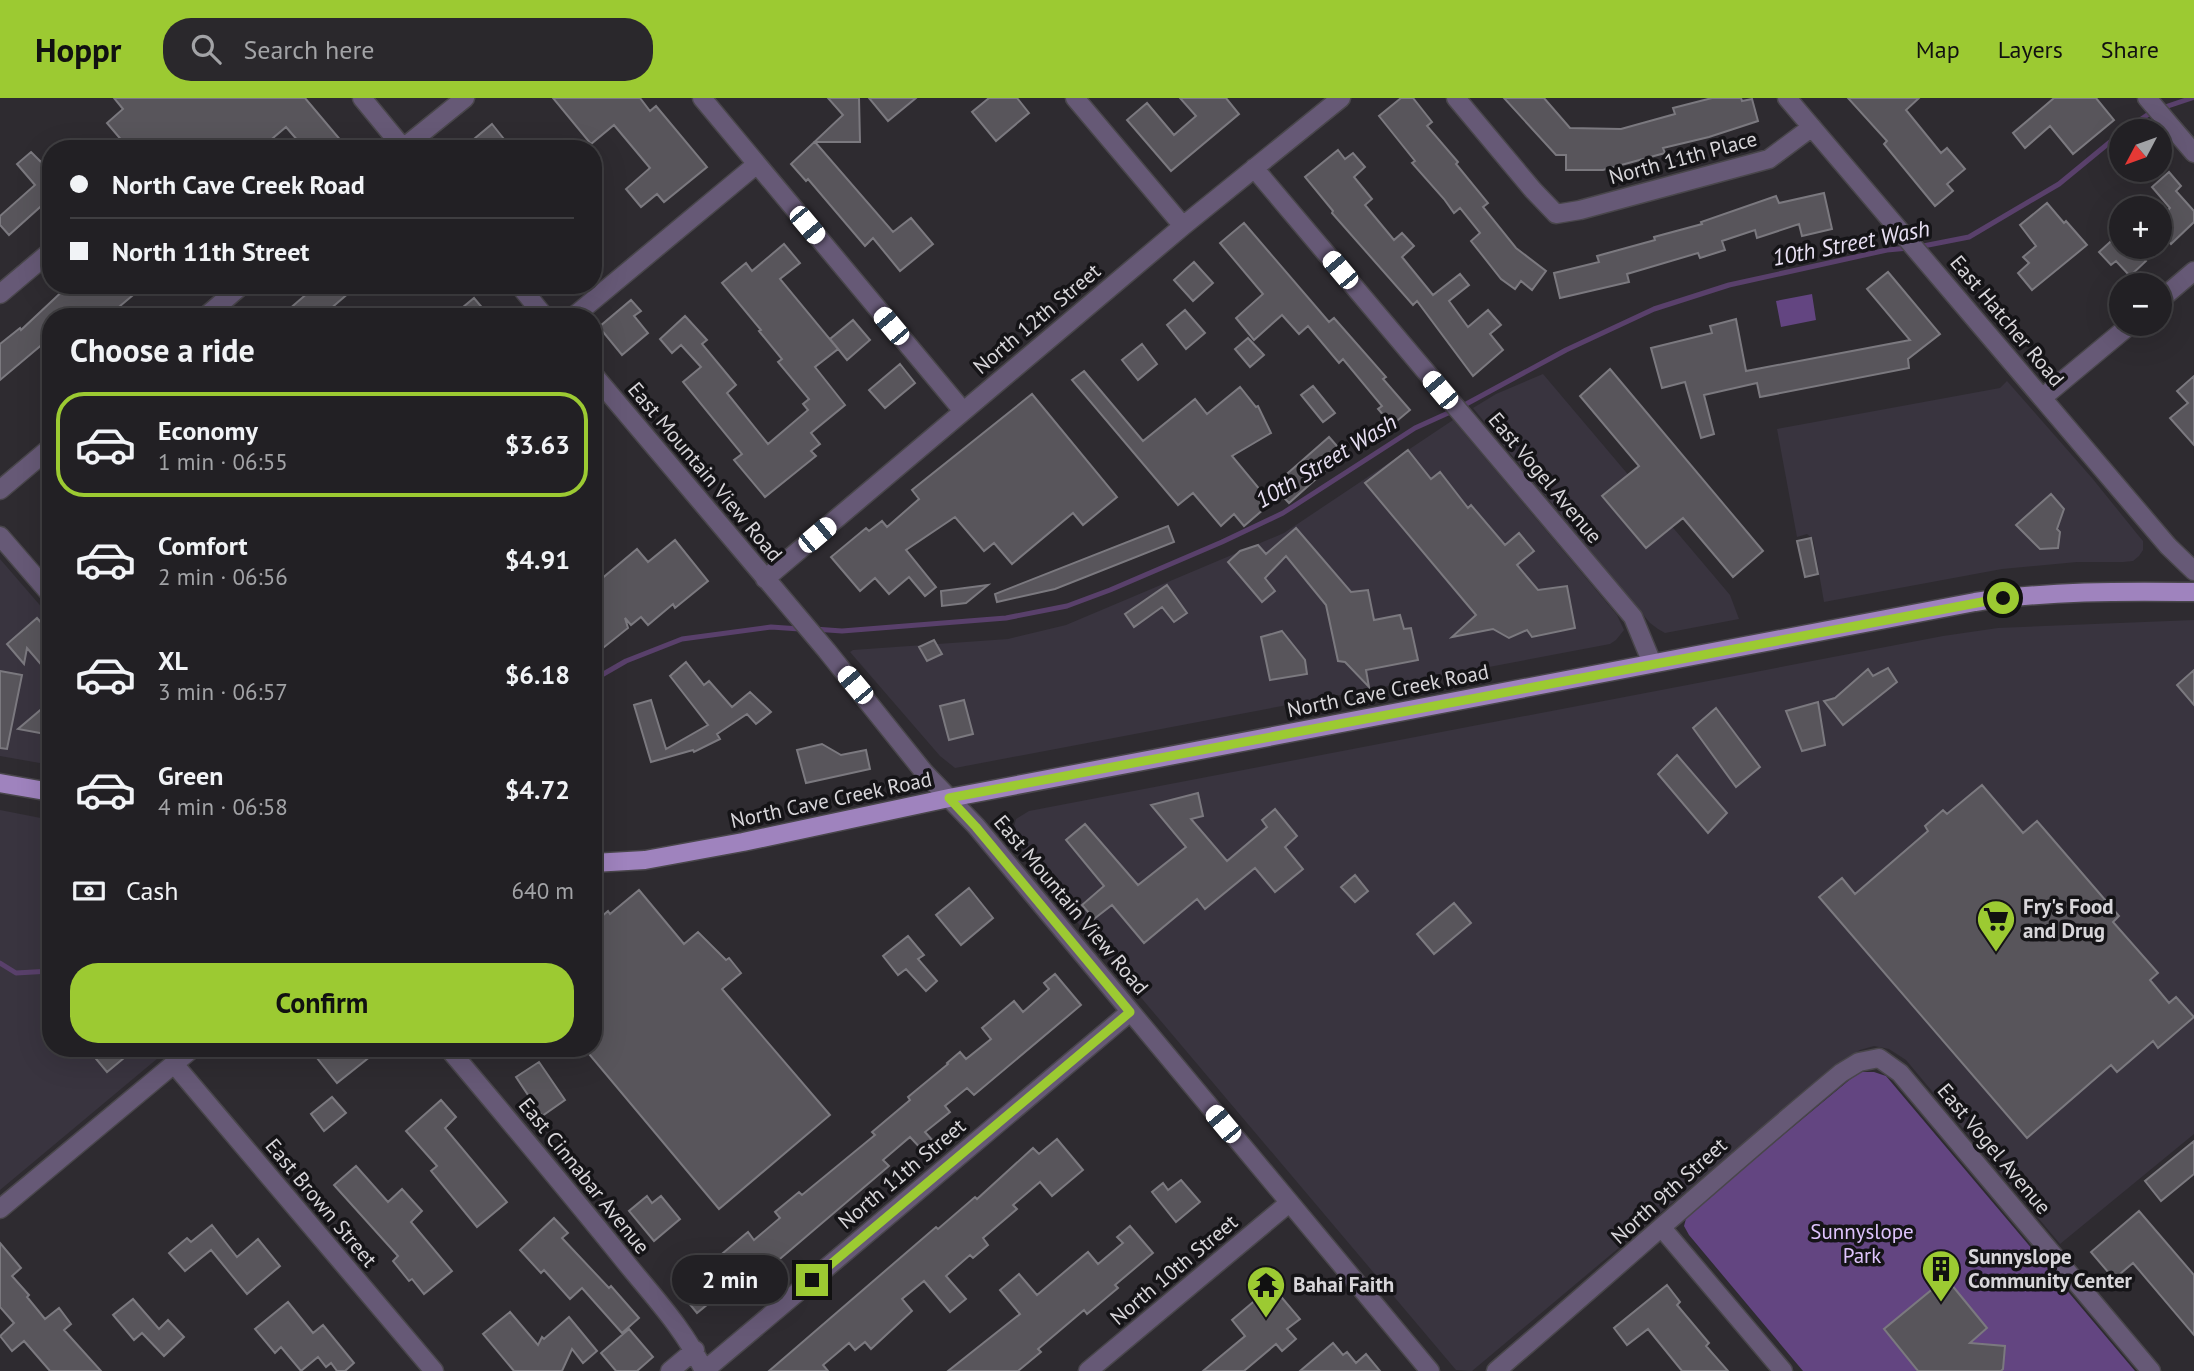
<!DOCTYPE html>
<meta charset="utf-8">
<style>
:root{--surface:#222024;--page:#2a282c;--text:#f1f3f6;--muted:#a2a3a6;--line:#3f3e41;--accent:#9cca32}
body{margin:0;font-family:"PT Sans",sans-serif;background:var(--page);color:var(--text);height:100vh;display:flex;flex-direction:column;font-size:26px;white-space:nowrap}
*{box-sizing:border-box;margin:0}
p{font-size:23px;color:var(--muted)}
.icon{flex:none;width:38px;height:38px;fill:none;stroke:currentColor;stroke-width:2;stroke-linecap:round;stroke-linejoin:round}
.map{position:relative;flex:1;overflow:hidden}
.details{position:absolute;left:42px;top:210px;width:560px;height:749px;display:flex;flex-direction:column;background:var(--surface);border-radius:28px;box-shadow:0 7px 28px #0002,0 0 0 2px var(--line)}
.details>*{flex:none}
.banner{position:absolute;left:42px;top:42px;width:560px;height:154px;border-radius:28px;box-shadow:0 7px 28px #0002,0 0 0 2px var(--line);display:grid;align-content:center;height:154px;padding:0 28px;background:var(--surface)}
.needle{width:46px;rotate:229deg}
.controls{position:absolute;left:2109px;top:21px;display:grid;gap:14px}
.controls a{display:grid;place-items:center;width:63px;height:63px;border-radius:50%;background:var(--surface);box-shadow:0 7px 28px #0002,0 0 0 2px var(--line);font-size:35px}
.end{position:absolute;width:32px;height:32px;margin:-16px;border:9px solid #9cca32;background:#111;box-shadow:0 0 0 4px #111}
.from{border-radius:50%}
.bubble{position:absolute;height:49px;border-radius:24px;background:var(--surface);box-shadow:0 7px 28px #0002,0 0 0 2px var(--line);font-size:23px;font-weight:700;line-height:49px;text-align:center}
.car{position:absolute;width:21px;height:42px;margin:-21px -10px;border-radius:9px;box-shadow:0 0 5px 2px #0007;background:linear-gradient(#fff 24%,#345 0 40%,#fff 0 76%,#345 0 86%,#fff 0)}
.banner b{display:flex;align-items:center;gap:24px;height:66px;font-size:26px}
.banner b+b{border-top:2px solid var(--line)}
.banner i{width:18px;height:18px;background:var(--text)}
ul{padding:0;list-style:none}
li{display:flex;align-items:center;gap:21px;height:105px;margin:0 14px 10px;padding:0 14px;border:4px solid transparent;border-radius:28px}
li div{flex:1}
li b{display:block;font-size:26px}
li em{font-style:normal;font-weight:700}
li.on{border-color:var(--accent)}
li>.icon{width:63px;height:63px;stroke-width:1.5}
h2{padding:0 28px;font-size:32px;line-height:84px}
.pay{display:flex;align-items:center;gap:18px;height:77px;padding:0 28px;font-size:26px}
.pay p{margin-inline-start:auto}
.action{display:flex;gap:14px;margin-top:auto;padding:14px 28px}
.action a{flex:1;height:80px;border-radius:28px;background:var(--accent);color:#111;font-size:28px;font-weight:700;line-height:80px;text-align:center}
header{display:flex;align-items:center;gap:42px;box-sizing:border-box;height:98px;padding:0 35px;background:var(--accent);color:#111}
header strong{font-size:33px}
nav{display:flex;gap:38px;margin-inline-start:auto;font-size:24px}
.search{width:490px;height:63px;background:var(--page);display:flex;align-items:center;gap:18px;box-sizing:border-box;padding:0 24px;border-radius:28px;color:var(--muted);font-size:26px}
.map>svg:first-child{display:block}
</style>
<header>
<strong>Hoppr</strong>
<div class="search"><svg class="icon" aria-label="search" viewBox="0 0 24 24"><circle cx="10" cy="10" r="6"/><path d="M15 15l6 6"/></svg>Search here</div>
<nav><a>Map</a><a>Layers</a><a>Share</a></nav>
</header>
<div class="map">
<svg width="2194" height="1273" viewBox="0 0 2194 1273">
<rect width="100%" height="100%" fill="#2e2b30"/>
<!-- built -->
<path fill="#39343f" d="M1543,276L1730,497L1739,521L1665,535L1658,531L1650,525L1473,310L1496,296Z
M2007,283L2092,380L2138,437L2143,443V452L2139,458L2133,463L2123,464H2077L2002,471L1824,504L1813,441L1807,436L1797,439L1777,331L2000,290Z
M1453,322L1617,517L1624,532L1616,542L1610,546L955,670L940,658L850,554L853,552L1008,541L1066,527L1284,435Z
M0,461L51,520V667L0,658Z
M2194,522V1036L2060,1146L1906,962L1889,951L1874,948L1860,952L1844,961L1472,1273L1456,1272L1039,779L1030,763L1011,740L1016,721L1029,713L1943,538L1998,530Z
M0,712L51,722V950H170L0,1092Z"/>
<!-- green -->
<path fill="#634581" d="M1812,196L1816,222L1781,229L1776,203Z
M1859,974H1874L1886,978L2135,1273H1803L1689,1137L1684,1128L1687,1117Z"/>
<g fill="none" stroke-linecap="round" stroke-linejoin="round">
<!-- stream -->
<path stroke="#59406b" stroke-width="5" d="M2162,10L2192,0
M2124,33L2153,13
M1918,149L1969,139L2059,86L2121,35
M814,531L842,533L1006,520L1067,508L1110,492L1222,444L1283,415L1415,330L1457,311L1566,252L1654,211L1729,187L1887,152L1909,150
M593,582L626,563L682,541L771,529L800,531
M0,865L16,875L51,873"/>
</g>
<!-- building -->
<path fill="#58555b" stroke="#7b797f" stroke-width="2" d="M114,0H305L348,51H305L286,29L260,51H129L107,25L123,11Z
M553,0H640L650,13L656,8L707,69L664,104L657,96L641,109L626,91L650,70L614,27L591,46Z
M828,0H859L860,44H815L893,134L911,120L933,146L900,173L873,140L865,148L808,81L806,83L791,66L843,17Z
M869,0H916L888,23Z
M989,0H1017L1029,15L996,43L972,14Z
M1180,0H1226L1239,16L1171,73L1127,22L1147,5L1174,37L1196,18Z
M1401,0H1413L1432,24L1427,28L1458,64L1456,66L1488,105L1483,109L1516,150L1546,173L1532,192L1521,183L1515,191L1501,181L1471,143L1480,135L1460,110L1454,115L1444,101L1412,65L1415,63L1379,18Z
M1504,0H1544L1570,30L1621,31L1675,16L1673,10L1712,0H1741L1742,3L1752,1L1758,23L1709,39L1663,50L1665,55L1603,72H1566V57H1556Z
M1848,0H1919L1906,12L1941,55L1947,50L1965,71L1947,86L1953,93L1935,108L1884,46L1887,43Z
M2054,0H2096L2114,22L2073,56L2050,28L2025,50L2013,35Z
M492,26L512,51H462Z
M1338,52L1345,61L1353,55L1365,69L1354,79L1372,101L1365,107L1394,142L1402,135L1414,148L1402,159L1433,197L1460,176L1469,187L1449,203L1468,229L1488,212L1501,227L1490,236L1503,252L1473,278L1417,203L1413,207L1332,115L1333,113L1305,79Z
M31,54L51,74V105L48,102L9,137L0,127V118L35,87L17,66Z
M2169,74L2181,88L2176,93L2194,113V124L2171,146L2160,134V120L2170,110L2152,89Z
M1824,95L1832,131L1802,138L1799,126L1757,140L1755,132L1722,143L1725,152L1700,160L1698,155L1627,176L1629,184L1560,200L1554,175L1599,164L1597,158L1655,142L1654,139L1702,126L1701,124L1776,98L1779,105Z
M2047,105L2064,125L2066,123L2087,147L2032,192L2018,175L2029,165L2023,159L2036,148L2020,127Z
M1244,125L1329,224L1334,220L1386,279L1383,281L1410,312L1392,327L1378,311L1382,308L1343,261L1339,265L1308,228L1299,236L1282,217L1254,242L1236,220L1263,196L1220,145Z
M2121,134V149H2134L2146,163L2130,178L2116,163L2111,167L2099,154Z
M784,146L800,165L780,181L838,251L815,269L845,307L811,335L820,346L811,353L816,358L765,399L734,362L742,356L683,284L701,269L681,247L672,255L660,241L685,218L707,242L702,246L736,287L727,295L768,346L808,312L803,306L809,301L778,264L782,261L759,233L761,232L722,185L746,165L752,173Z
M1194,164L1213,185L1193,203L1174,182Z
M1888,174L1940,236L1908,261L1909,270L1760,299L1757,285L1704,297L1714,336L1701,340L1685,284L1662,290L1651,250L1712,235L1710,228L1736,221L1746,273L1910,242L1867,191Z
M69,187H145L107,219H51V239L0,282V246L20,230L21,232Z
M317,187H358L321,219H280Z
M474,200L490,219H451Z
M631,202L641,213L634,218L648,235L622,257L599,229Z
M1185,212L1205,235L1186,251L1167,227Z
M853,222L870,242L847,262L830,241Z
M1248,240L1264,257L1250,269L1235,251Z
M1142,246L1157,266L1138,282L1122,262Z
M900,266L915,285L885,310L869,292Z
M1610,271L1763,453L1733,479L1683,420L1646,450L1602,398L1639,368L1580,298Z
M1084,273L1143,343L1195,301L1207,316L1240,289L1256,309L1258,308L1271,335L1232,358L1271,405L1244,428L1234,416L1221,428L1193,395L1178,407L1072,282Z
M2194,278V347L2170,320L2188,305L2177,293Z
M1313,288L1335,315L1323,324L1301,297Z
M1032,296L1117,399L1083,427L1073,415L1012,466L994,445L984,453L955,419L906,452L936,489L925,498L909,479L889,496L875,480L860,493L831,459L866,430L869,433L882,423L887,429L919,401L912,392Z
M1329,339L1344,356L1289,405L1273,388Z
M1408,352L1431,381L1440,374L1468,410L1471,407L1505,447L1519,435L1534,453L1517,467L1538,492L1567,488L1575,530L1532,539L1527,532L1509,540L1493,531L1452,539L1476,517L1365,385Z
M2051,396L2064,411L2057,431L2060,434L2058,450L2040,451L2016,427Z
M1168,428L1174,444L1055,491L997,504L995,496Z
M1296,430L1351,494L1368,492L1374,522L1400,517L1404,531L1411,530L1418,562L1366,572L1369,589L1345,564L1338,563L1326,507L1286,458L1265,480L1275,493L1262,504L1228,464L1240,453L1258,447L1266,456Z
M1811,440L1818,476L1805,479L1797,443Z
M675,442L708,483L675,510L673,506L648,527L641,519L631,527L625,520L628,530L593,558V488L637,451L648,464Z
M988,487L966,505L942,508L941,493Z
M1167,487L1187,515L1174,524L1162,509L1134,529L1125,516Z
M37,520L51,536V578L27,550L24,566L7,546Z
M1282,533L1305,562L1307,576L1270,582L1261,539Z
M934,542L942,556L927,563L919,549Z
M686,564L704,587L709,583L732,609L750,594L771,614L756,626L747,616L717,636L720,641L694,654L693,652L651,664L634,607L651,602L666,651L708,627L670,578Z
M1888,570L1897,584L1843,627L1824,603L1835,600L1868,571L1873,578Z
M2194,572V607L2177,587Z
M0,573L22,577L7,651L0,650Z
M964,602L973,636L949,642L940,608Z
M51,603V637L18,631Z
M1818,604L1825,647L1802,653L1786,613Z
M1716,610L1760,669L1736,689L1693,630Z
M822,646L841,657L866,652L870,671L806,685L797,652Z
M1677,657L1727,715L1708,735L1658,676Z
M1982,687L2023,735L2037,723L2119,818L2113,824L2158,875L2150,882L2169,905L2176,899L2194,919L2158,950L2153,943L2117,974L2111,967L2027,1040L1819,799L1842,780L1855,796L1928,733L1925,728L1943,712L1947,716Z
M1198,695L1203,718L1191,721L1227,763L1267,729L1262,722L1275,711L1297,738L1285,749L1303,771L1275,794L1255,770L1205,811L1197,801L1144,845L1112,807L1094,821L1082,807L1104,788L1066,742L1085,726L1138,787L1186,749L1151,707Z
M1355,777L1368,793L1355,804L1341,789Z
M969,790L993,820L961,847L936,817Z
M639,792L684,846L698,834L726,862L729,860L741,875L722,891L830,1017L719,1111L584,950H593V826L608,813L610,816Z
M1454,805L1471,825L1434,856L1417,836Z
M908,838L924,857L918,861L937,883L926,893L906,871L898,877L883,858Z
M1055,876L1081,907L974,997L967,990L945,1008L950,1014L925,1034L934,1044L923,1053L910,1039L883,1062L889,1068L781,1160L742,1191L736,1183L697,1215L675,1188L706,1163L710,1166L748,1134L754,1142L780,1120L775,1114L799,1094L802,1097L875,1037L872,1034L910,1002L908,999L948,966L947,965L960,954L966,961L991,941L982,930L1014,903L1023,914L1049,891L1044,885Z
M87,950H136L107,974Z
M309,950H381L337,985Z
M539,964L565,1002L542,1018L516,979Z
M332,999L346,1015L324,1033L311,1016Z
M441,1002L456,1019L445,1030L507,1104L477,1129L431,1073L437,1068L406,1033Z
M1057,1041L1083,1072L1052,1098L1040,1084L1013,1107L1017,1111L983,1140L988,1147L973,1160L970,1157L946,1178L966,1201L950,1214L924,1183L902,1201L912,1213L871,1251L865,1244L855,1252L849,1245L823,1267L828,1273H769L936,1129L938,1131L975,1099L977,1101L1033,1050L1039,1056Z
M2194,1043V1076L2161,1103L2145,1083Z
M356,1068L388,1104L402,1091L422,1113L411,1124L452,1173L424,1196L412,1181L409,1183L393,1163L398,1158L334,1087Z
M1181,1082L1200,1104L1176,1124L1152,1094L1163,1085L1168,1092Z
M647,1098L652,1105L661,1098L680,1121L654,1143L629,1113Z
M2139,1113L2194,1177V1237L2133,1165L2114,1181L2091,1154Z
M554,1120L568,1135L562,1140L609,1190L611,1188L639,1220L622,1235L582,1190L570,1201L544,1172L541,1175L520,1152Z
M212,1127L237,1159L258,1141L280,1168L247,1196L211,1152L185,1173L169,1155L187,1140L191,1144Z
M1130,1128L1153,1155L1115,1187L1118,1190L1087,1216L1084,1212L1038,1251L1041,1254L1018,1273H948L1020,1216L1000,1192L1019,1176L1037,1197L1088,1154L1098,1166L1123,1145L1117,1139Z
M0,1145L21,1170L12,1178L29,1197L27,1199L45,1221L59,1210L71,1226L64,1232L101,1273H50L24,1243L12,1253L0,1238L14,1225L0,1209Z
M1946,1180L1987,1230L1970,1245L2005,1248L2003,1271L2001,1273H1918L1884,1231Z
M1667,1187L1680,1204L1677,1207L1709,1245L1706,1248L1728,1273H1682L1648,1231L1627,1247L1614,1230Z
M1272,1188L1300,1221L1287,1231L1296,1241L1282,1253L1276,1246L1244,1273H1203L1245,1238L1232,1222Z
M133,1201L159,1231L168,1222L184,1239L164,1258L142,1235L134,1242L113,1217Z
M288,1204L313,1235L323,1227L354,1265L345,1273H337L331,1265L326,1269L318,1259L301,1273L281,1249L275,1255L255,1231Z
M510,1214L538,1247L542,1239L544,1241L569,1219L597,1253L583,1265L572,1251L562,1273H514L483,1236Z
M629,1231L653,1259L637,1273H616L601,1255Z
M1333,1245L1343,1257L1347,1254L1356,1265L1366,1256L1380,1273H1300Z"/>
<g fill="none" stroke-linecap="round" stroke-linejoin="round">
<!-- minor casing -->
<g stroke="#49464b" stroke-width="21">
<path id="minor" d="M362,0L404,51
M702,0L963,313
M1075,0L1183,128
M1456,0L1533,92L1556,116L1580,112L1769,61L1812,29
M1787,0L2168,448L2194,473
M2147,0L2194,55
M402,51L465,0
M1254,70L1633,519L1652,565
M519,187L545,219
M0,196L51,153
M2160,202L2194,173
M205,219L242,187
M573,219L757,66
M593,276L827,553L924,674L976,728L1430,1273
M2042,300L2131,226
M0,392L51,349
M0,438L51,497
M765,481L1183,128L1341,0
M448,950C507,1020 565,1089 623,1161C651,1196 685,1231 704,1273
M174,966L434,1273
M0,1111L193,950
M1662,1130L1783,1273
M670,1273L695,1252
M704,1273L1130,914
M1088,1273L1289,1105
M1496,1273C1612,1174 1724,1072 1841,975L1859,964L1879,960L1900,975L2151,1273"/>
</g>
<!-- major casing -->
<g stroke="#49464b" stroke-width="21">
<path id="major" d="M0,685L51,694
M593,765L645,762L743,744L949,700L1975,504C2047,493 2121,493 2194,494"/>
</g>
<!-- minor -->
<use href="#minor" stroke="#665976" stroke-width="18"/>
<!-- major -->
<use href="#major" stroke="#9f83be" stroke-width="18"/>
</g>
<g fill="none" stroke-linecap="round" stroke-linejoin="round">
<!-- route -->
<path stroke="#9cca32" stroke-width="9" d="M812,1182L1130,914L976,729L949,700L2003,500"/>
</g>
<!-- icons -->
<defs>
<g id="supermarket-pin" transform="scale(2.0125)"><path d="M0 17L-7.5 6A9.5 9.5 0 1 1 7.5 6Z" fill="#9cca32" stroke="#151417"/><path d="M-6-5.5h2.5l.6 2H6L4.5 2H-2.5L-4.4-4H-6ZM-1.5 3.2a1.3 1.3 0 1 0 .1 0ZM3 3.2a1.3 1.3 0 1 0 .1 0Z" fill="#111"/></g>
<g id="building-pin" transform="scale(2.0125)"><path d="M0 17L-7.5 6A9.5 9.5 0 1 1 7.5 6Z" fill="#9cca32" stroke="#151417"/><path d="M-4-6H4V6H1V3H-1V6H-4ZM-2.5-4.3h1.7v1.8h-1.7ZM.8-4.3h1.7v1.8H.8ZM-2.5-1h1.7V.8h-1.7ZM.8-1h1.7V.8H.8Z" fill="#111"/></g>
<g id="temple-pin" transform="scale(2.0125)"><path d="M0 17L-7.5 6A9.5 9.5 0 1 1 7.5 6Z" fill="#9cca32" stroke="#151417"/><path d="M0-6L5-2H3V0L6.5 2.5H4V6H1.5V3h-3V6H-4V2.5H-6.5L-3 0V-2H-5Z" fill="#111"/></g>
</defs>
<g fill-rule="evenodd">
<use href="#supermarket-pin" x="1996" y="821"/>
<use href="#building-pin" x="1941" y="1171"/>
<use href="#temple-pin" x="1266" y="1187"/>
</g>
<g text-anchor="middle" stroke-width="7" stroke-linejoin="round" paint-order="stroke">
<!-- street labels -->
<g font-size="21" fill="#d8d6da" stroke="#151417">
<text transform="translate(1683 60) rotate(-15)" y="7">North 11th Place</text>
<text transform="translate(1037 221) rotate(-40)" y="7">North 12th Street</text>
<text transform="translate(2007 223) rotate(50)" y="7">East Hatcher Road</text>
<text transform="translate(705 374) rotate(50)" y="7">East Mountain View Road</text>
<text transform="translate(1545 380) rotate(50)" y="7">East Vogel Avenue</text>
<text transform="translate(1388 593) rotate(-11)" y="7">North Cave Creek Road</text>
<text transform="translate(831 702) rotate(-12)" y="7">North Cave Creek Road</text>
<text transform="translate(1071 807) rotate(50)" y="7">East Mountain View Road</text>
<text transform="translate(1994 1051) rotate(50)" y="7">East Vogel Avenue</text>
<text transform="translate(902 1076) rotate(-40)" y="7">North 11th Street</text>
<text transform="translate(584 1078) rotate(51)" y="7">East Cinnabar Avenue</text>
<text transform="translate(1669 1093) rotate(-42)" y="7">North 9th Street</text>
<text transform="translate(321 1105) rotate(50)" y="7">East Brown Street</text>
<text transform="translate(1174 1172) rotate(-40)" y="7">North 10th Street</text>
</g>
<!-- poi labels -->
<g font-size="21" font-weight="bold" fill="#d8d6da" stroke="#151417" text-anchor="start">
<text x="2023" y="816">Fry's Food<tspan x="2023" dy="24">and Drug</tspan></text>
<text x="1968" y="1166">Sunnyslope<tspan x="1968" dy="24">Community Center</tspan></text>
<text x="1293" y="1194">Bahai Faith</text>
</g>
<!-- park labels -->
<g font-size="21" fill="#dfc4fd" stroke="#151417">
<text x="1862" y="1141">Sunnyslope<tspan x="1862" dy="24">Park</tspan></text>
</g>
<!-- water labels -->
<g font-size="23" font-style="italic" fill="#e8e0f3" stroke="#151417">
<text transform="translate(1851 145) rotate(-11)" y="8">10th Street Wash</text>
<text transform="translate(1326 363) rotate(-31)" y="8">10th Street Wash</text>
</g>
</g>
</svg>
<div class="controls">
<a><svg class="needle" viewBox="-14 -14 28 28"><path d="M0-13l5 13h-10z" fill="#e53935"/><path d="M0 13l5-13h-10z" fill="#a2a3a6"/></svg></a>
<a>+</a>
<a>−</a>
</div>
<i class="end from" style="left:2003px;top:500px"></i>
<i class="end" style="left:812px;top:1182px"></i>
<div class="bubble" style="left:672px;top:1157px;width:116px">2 min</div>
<i class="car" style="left:807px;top:127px;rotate:140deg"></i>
<i class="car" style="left:1340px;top:172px;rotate:320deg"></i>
<i class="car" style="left:891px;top:228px;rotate:320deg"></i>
<i class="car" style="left:1440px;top:292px;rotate:320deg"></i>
<i class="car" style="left:817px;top:437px;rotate:50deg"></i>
<i class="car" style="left:855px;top:587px;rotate:320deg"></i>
<i class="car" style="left:1223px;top:1026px;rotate:320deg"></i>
<div class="banner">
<b><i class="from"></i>North Cave Creek Road</b>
<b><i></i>North 11th Street</b>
</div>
<section class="details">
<h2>Choose a ride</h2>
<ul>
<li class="on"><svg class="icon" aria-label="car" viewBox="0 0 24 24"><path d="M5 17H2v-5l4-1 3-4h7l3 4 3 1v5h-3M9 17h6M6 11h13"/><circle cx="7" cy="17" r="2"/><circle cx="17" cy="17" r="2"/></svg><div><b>Economy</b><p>1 min · 06:55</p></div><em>$3.63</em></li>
<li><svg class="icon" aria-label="car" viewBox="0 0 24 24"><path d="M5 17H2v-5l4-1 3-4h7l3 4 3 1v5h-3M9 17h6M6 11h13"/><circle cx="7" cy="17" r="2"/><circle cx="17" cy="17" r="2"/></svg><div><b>Comfort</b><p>2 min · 06:56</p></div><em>$4.91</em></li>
<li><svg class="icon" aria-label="car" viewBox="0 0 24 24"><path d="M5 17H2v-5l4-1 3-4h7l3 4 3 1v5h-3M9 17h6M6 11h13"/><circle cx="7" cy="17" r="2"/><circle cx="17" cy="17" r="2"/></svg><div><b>XL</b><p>3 min · 06:57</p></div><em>$6.18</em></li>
<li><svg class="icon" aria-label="car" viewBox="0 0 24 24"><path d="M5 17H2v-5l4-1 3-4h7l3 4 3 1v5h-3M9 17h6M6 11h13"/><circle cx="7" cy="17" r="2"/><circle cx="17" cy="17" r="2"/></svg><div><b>Green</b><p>4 min · 06:58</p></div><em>$4.72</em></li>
</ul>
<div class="pay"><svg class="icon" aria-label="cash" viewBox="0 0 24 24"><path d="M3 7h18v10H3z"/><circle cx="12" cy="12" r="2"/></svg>Cash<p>640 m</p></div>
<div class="action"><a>Confirm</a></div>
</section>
</div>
